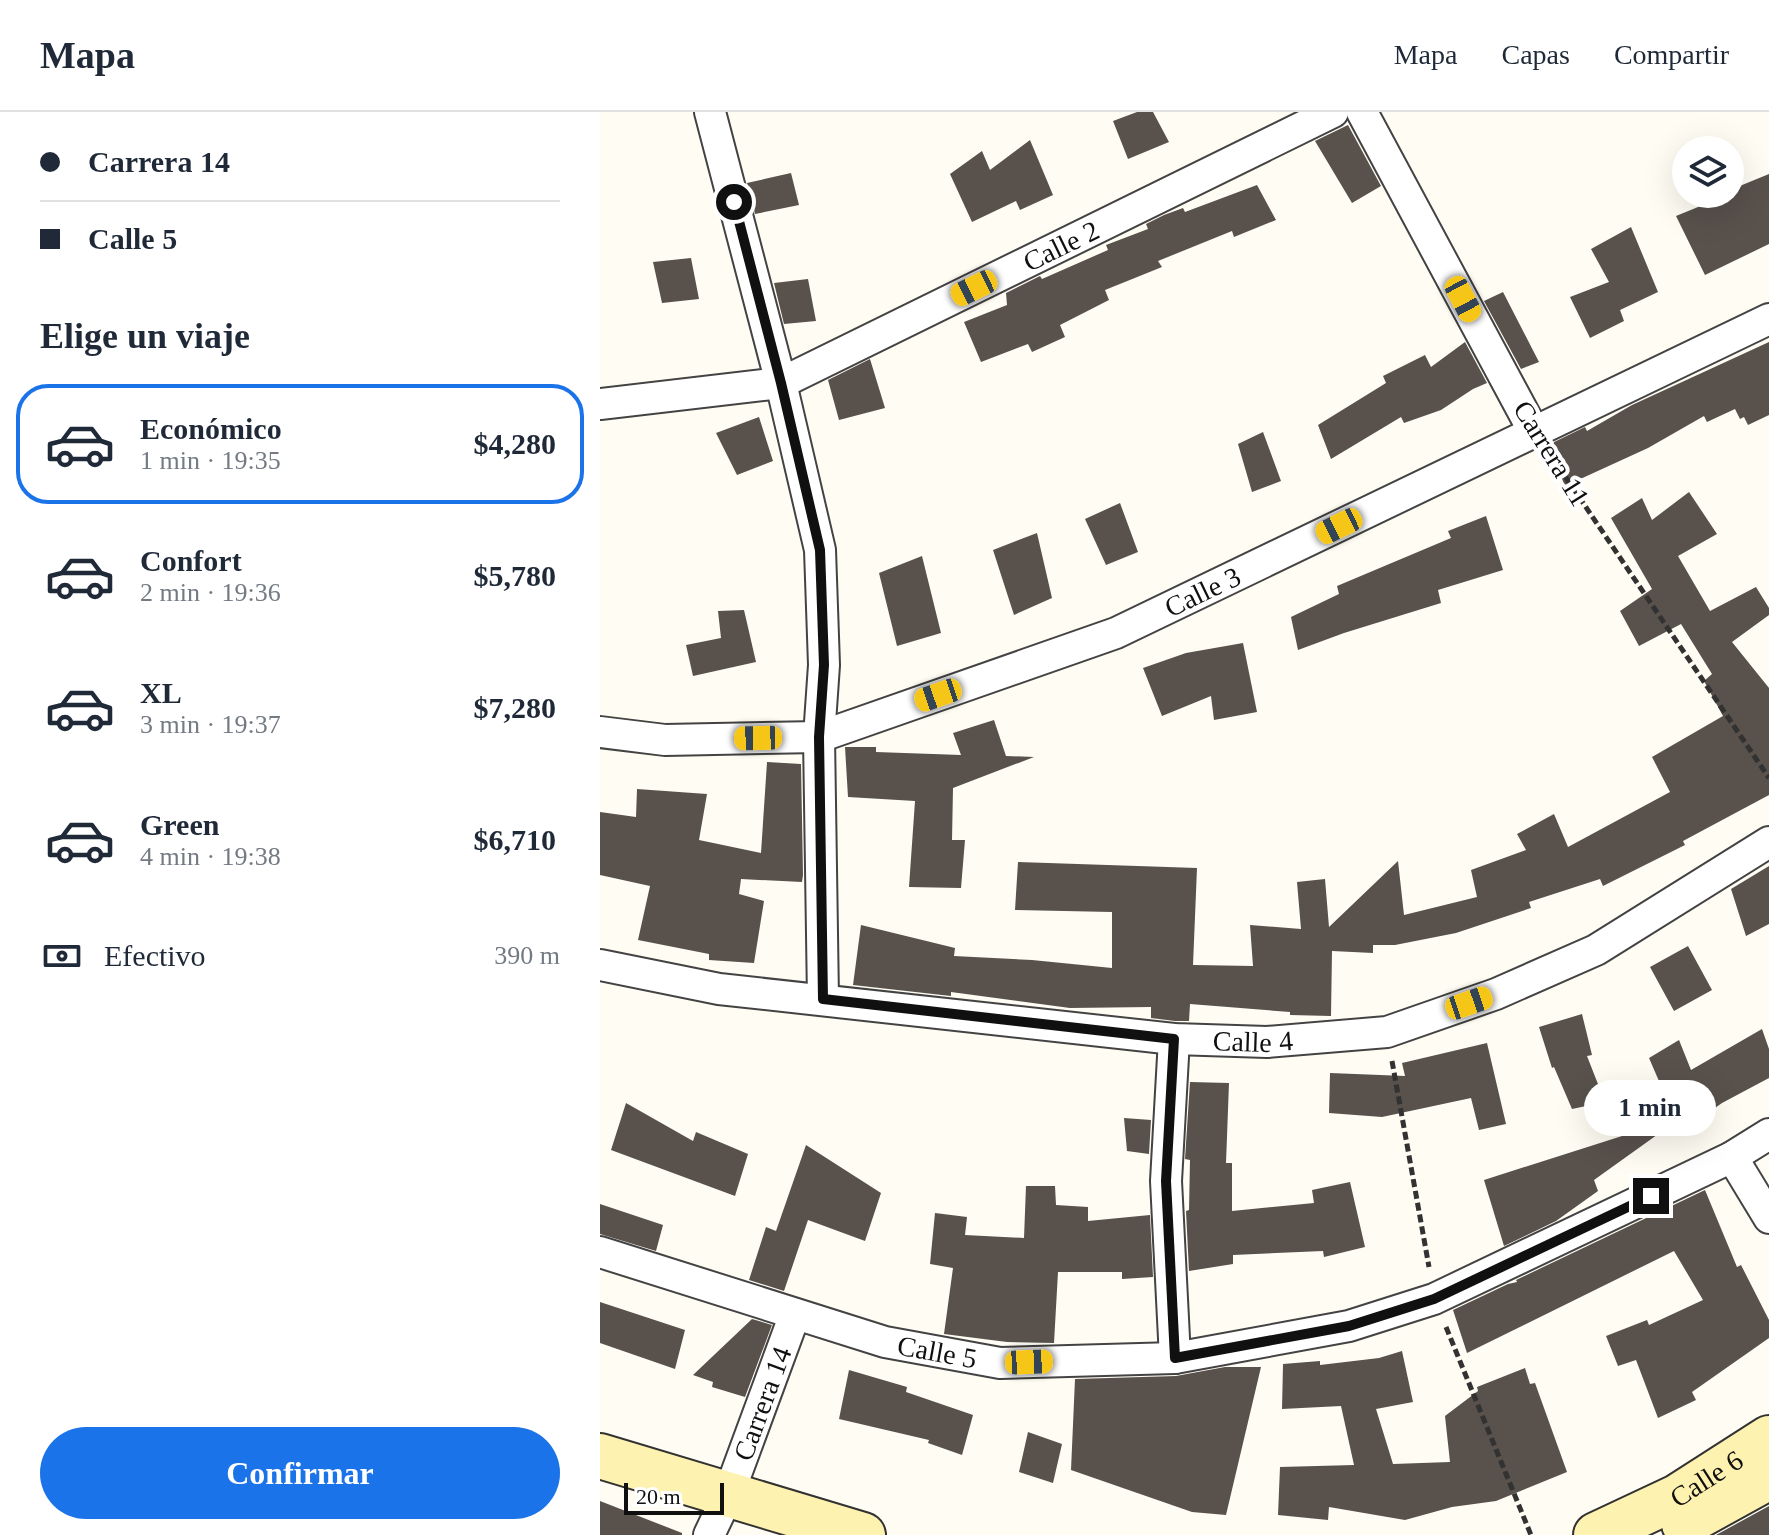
<!DOCTYPE html>
<html lang="es">
<meta charset="utf-8">
<style>
:root{--surface:#fff;--page:#f2f2f3;--text:#1f2937;--muted:#747a83;--line:#e0e1e3;--accent:#1a73e8}
body{margin:0;font-family:Georgia,serif;background:var(--page);color:var(--text);height:100vh;display:flex;flex-direction:column;font-size:30px;white-space:nowrap}
*{box-sizing:border-box;margin:0}
p{font-size:26px;color:var(--muted)}
.icon{flex:none;width:44px;height:44px;fill:none;stroke:currentColor;stroke-width:2;stroke-linecap:round;stroke-linejoin:round}
.map{position:relative;flex:1;overflow:hidden}
.drawer{display:flex;flex-direction:column;background:var(--surface);width:600px}
.drawer>*{flex:none}
.hud{display:grid;align-content:center;height:176px;padding:0 40px;background:var(--surface)}
.fabs{position:absolute;left:1072px;top:24px;display:grid;gap:16px}
.fabs a{display:grid;place-items:center;width:72px;height:72px;border-radius:50%;background:var(--surface);box-shadow:0 8px 32px #0002;font-size:40px}
.scale{position:absolute;left:24px;bottom:20px;width:100px;box-sizing:border-box;padding-left:8px;border:4px solid #101010;border-top:0;font-size:22px;line-height:28px;white-space:nowrap;color:#101010;-webkit-text-stroke:6px #fff;paint-order:stroke}
.end{position:absolute;width:36px;height:36px;margin:-18px;border:10px solid #101010;background:#fff;box-shadow:0 0 0 4px #fff}
.from{border-radius:50%}
.bubble{position:absolute;height:56px;border-radius:28px;background:var(--surface);box-shadow:0 8px 32px #0002;font-size:26px;font-weight:800;line-height:56px;text-align:center}
.car{position:absolute;width:24px;height:48px;margin:-24px -12px;border-radius:10px;box-shadow:0 0 6px 2px #0007;background:linear-gradient(#f5c518 24%,#345 0 40%,#f5c518 0 76%,#345 0 86%,#f5c518 0)}
.hud b{display:flex;align-items:center;gap:28px;height:76px;font-size:30px}
.hud b+b{border-top:2px solid var(--line)}
.hud i{width:20px;height:20px;background:var(--text)}
ul{padding:0;list-style:none}
li{display:flex;align-items:center;gap:24px;height:120px;margin:0 16px 12px;padding:0 24px;border:4px solid transparent;border-radius:32px}
li div{flex:1}
li b{display:block;font-size:30px}
li em{font-style:normal;font-weight:800}
li.on{border-color:var(--accent)}
li>.icon{width:72px;height:72px;stroke-width:1.5}
h2{padding:0 40px;font-size:36px;line-height:96px}
.pay{display:flex;align-items:center;gap:20px;height:88px;padding:0 40px;font-size:30px}
.pay p{margin-inline-start:auto}
.button{display:flex;gap:16px;margin-top:auto;padding:16px 40px}
.button a{flex:1;height:92px;border-radius:48px;background:var(--accent);color:#fff;font-size:32px;font-weight:800;line-height:92px;text-align:center}
header{display:flex;align-items:center;gap:48px;box-sizing:border-box;height:112px;padding:0 40px;background:var(--surface);border-bottom:2px solid var(--line)}
header strong{font-size:38px}
nav{display:flex;gap:44px;margin-inline-start:auto;font-size:28px}
main{display:flex;flex:1;min-height:0}
.map>svg:first-child{display:block}
</style>
<header>
<strong>Mapa</strong>
<nav><a>Mapa</a><a>Capas</a><a>Compartir</a></nav>
</header>
<main>
<section class="drawer">
<div class="hud">
<b><i class="from"></i>Carrera 14</b>
<b><i></i>Calle 5</b>
</div>
<h2>Elige un viaje</h2>
<ul>
<li class="on"><svg class="icon" aria-label="car" viewBox="0 0 24 24"><path d="M5 17H2v-5l4-1 3-4h7l3 4 3 1v5h-3M9 17h6M6 11h13"/><circle cx="7" cy="17" r="2"/><circle cx="17" cy="17" r="2"/></svg><div><b>Económico</b><p>1 min · 19:35</p></div><em>$4,280</em></li>
<li><svg class="icon" aria-label="car" viewBox="0 0 24 24"><path d="M5 17H2v-5l4-1 3-4h7l3 4 3 1v5h-3M9 17h6M6 11h13"/><circle cx="7" cy="17" r="2"/><circle cx="17" cy="17" r="2"/></svg><div><b>Confort</b><p>2 min · 19:36</p></div><em>$5,780</em></li>
<li><svg class="icon" aria-label="car" viewBox="0 0 24 24"><path d="M5 17H2v-5l4-1 3-4h7l3 4 3 1v5h-3M9 17h6M6 11h13"/><circle cx="7" cy="17" r="2"/><circle cx="17" cy="17" r="2"/></svg><div><b>XL</b><p>3 min · 19:37</p></div><em>$7,280</em></li>
<li><svg class="icon" aria-label="car" viewBox="0 0 24 24"><path d="M5 17H2v-5l4-1 3-4h7l3 4 3 1v5h-3M9 17h6M6 11h13"/><circle cx="7" cy="17" r="2"/><circle cx="17" cy="17" r="2"/></svg><div><b>Green</b><p>4 min · 19:38</p></div><em>$6,710</em></li>
</ul>
<div class="pay"><svg class="icon" aria-label="cash" viewBox="0 0 24 24"><path d="M3 7h18v10H3z"/><circle cx="12" cy="12" r="2"/></svg>Efectivo<p>390 m</p></div>
<div class="button"><a>Confirmar</a></div>
</section>
<div class="map">
<svg width="1169" height="1423" viewBox="0 0 1169 1423">
<rect width="100%" height="100%" fill="#fffcf3"/>
<!-- building -->
<path fill="#58514c" d="M537,0H553L569,30L528,47L513,9Z
M748,13L781,74L752,91L715,29Z
M430,28L453,83L420,98L416,89L372,110L350,62L382,39L390,58Z
M191,61L199,93L155,102L147,71Z
M1169,62V132L1105,163L1076,104L1130,82V78Z
M657,73L676,108L634,125L632,119L558,149L562,155L505,178L509,188L460,213L465,225L432,240L428,232L381,250L364,210L407,193L406,181L440,164L442,167L508,138L506,133L548,117L546,112L564,103L583,96L585,100Z
M1031,115L1058,180L1020,198L1024,209L990,226L970,185L1009,170L991,137Z
M91,146L99,187L62,191L53,150Z
M208,167L216,209L184,212L174,171Z
M903,180L939,250L921,257L884,189Z
M865,230L887,271L873,277L841,298L804,311L801,305L731,347L718,313L786,271L783,264L825,243L831,255Z
M1169,230V303L1148,313L1144,305L1140,307L1135,297L1107,310L1104,304L1048,336L965,374L948,333L985,315L987,319L1032,293Z
M270,247L285,296L239,308L228,268Z
M159,305L173,349L137,363L116,321Z
M663,320L681,369L652,380L638,332Z
M1089,380L1117,422L1078,444L1110,499L1156,475L1169,496V503L1132,530L1169,576V683L1083,729L1085,733L1003,774L1000,767L929,790L931,796L856,821L795,833H773V841L732,839L731,904L690,903V900L590,892L589,909H575L551,906V895L470,896L351,880V884L253,873L261,813L355,836L354,844L432,848L512,856V800L415,798L418,750L597,756L593,853L653,854L650,813L701,817L697,770L725,767L729,815L798,749L804,803L877,785L871,758L926,738L917,722L954,702L968,735L1070,680L1052,645L1123,604L1104,569L1112,562L1081,512L1039,534L1020,499L1052,477L1011,406L1042,386L1052,408Z
M520,391L538,440L506,453L485,407Z
M886,404L903,458L838,478L841,491L744,521L698,538L691,505L739,482L737,474L851,426L848,419Z
M437,421L452,486L414,503L393,438Z
M322,444L341,521L297,534L279,461Z
M144,498L156,550L93,564L86,533L121,526L118,499Z
M643,531L657,600L614,608L611,584L562,604L543,556L586,541Z
M394,608L406,644L434,645L353,676L352,728H365L361,776L309,775L315,689L248,685L245,635H276V640L361,643L353,621Z
M167,650L201,652L203,763L202,770L141,767L139,782L164,789L154,851L109,848V842L38,828L50,774L0,763V700L36,705L37,677L107,682L99,728L161,741Z
M1169,754V812L1146,824L1131,777Z
M1088,834L1112,878L1074,899L1050,855Z
M982,902L992,943L987,944L1005,990L972,997L954,955L952,956L939,915Z
M1162,917L1169,937V966L1122,991L1081,1020L1049,946L1079,928L1091,958Z
M887,931L906,1012L879,1018L871,986L782,1005L729,1001L730,961L805,964L802,951Z
M590,970L629,971L626,1051H632V1099L714,1091L712,1078L750,1070L765,1135L724,1145L723,1139L633,1143V1152L589,1159L586,1099L589,1098L590,1048L585,1047Z
M26,991L93,1029L96,1020L148,1042L135,1084L11,1038Z
M524,1006L551,1008L549,1042L527,1039Z
M1066,1010L1068,1015L994,1068L998,1079L956,1109L904,1134L884,1068Z
M206,1033L281,1081L265,1129L208,1108L184,1179L149,1168L166,1115L176,1119Z
M426,1074H455L456,1093L488,1095V1109L550,1103L553,1165L522,1167V1160H458L454,1231L407,1230L344,1222L353,1156L330,1152L335,1101L367,1105L365,1123L424,1126Z
M1105,1078L1137,1155L1141,1153L1169,1208V1226L1092,1280L1096,1288L1058,1306L1036,1248L1018,1254L1006,1224L1047,1208L1049,1213L1103,1188L1074,1139L867,1241L853,1198L908,1172L917,1170L916,1168Z
M0,1092L63,1113L56,1139L0,1122Z
M0,1190L85,1218L75,1257L0,1231Z
M152,1207L172,1213L145,1285L112,1275L113,1270L93,1263Z
M802,1239L813,1290L776,1297L793,1352L850,1350L845,1304L878,1279L877,1275L925,1256L930,1272L935,1271L967,1360L896,1389L852,1395L805,1408L729,1395L728,1408L678,1403L680,1355L754,1353L741,1294L682,1297L683,1252L720,1249V1253L779,1246Z
M625,1255H661L626,1403L592,1400L471,1358L475,1267L576,1264Z
M249,1258L307,1275L306,1280L373,1303L362,1343L328,1331L329,1328L239,1307Z
M428,1320L462,1332L453,1371L419,1360Z
M0,1389L82,1421V1423H0Z
M1169,1394V1423H1116Z"/>
<g fill="none" stroke-linecap="round" stroke-linejoin="round">
<!-- street casing -->
<g stroke="#434343" stroke-width="34">
<g id="street">
<path d="M110,0L181,271L220,438L224,553L219,625L223,887"/>
<path d="M762,0L934,320"/>
<path id="s1" d="M0,292L181,271L733,0"/>
<path id="s2" d="M0,620L65,628L219,625L516,521L1169,207"/>
<path id="s3" d="M0,853L119,877L574,927L667,930L787,920L896,882L996,838L1169,730"/>
<path d="M574,927L566,1069L575,1246"/>
<path d="M1132,1045L1169,1106"/>
<path id="s4" d="M0,1140L285,1230L400,1251L575,1246L749,1214L834,1187L1132,1045L1169,1022"/>
<path id="s5" d="M109,1423L129,1381L195,1202"/>
</g>
</g>
<!-- secondary casing -->
<g stroke="#323232" stroke-width="48">
<g id="secondary">
<path d="M0,1344L263,1423"/>
<path d="M1084,1412L1169,1365"/>
<path id="s6" d="M996,1423L1077,1385L1169,1326"/>
</g>
</g>
<!-- path -->
<path stroke="#323232" stroke-width="5" stroke-dasharray="8 4" stroke-linecap="butt" d="M952,345L1169,666
M792,949L829,1155
M846,1215L931,1423"/>
<!-- street -->
<use href="#street" stroke="#fff" stroke-width="30"/>
<!-- secondary -->
<use href="#secondary" stroke="#fdf2b0" stroke-width="44"/>
</g>
<g fill="none" stroke-linecap="round" stroke-linejoin="round">
<!-- route -->
<path stroke="#101010" stroke-width="10" d="M134,90L181,271L220,438L224,553L219,625L223,887L574,927L566,1069L575,1246L749,1214L834,1187L1051,1084"/>
</g>
<g text-anchor="middle" stroke-width="8" stroke-linejoin="round" paint-order="stroke">
<!-- street labels -->
<g font-size="28" fill="#101010" stroke="#fff">
<text dy="10" stroke="none"><textPath href="#s1" startOffset="494">Calle 2</textPath></text>
<text transform="translate(952 341) rotate(58)" y="10">Carrera 11</text>
<text dy="10" stroke="none"><textPath href="#s2" startOffset="630">Calle 3</textPath></text>
<text dy="10" stroke="none"><textPath href="#s3" startOffset="658">Calle 4</textPath></text>
<text dy="10" stroke="none"><textPath href="#s4" startOffset="352">Calle 5</textPath></text>
<text dy="10" stroke="none"><textPath href="#s5" startOffset="142">Carrera 14</textPath></text>
<text dy="10" stroke="none"><textPath href="#s6" startOffset="124">Calle 6</textPath></text>
</g>
</g>
</svg>
<div class="fabs">
<a><svg class="icon" aria-label="layers" viewBox="0 0 24 24"><path d="M12 4l9 5-9 5-9-5zM3 14l9 5 9-5"/></svg></a>
</div>
<div class="scale">20 m</div>
<i class="end from" style="left:134px;top:90px"></i>
<i class="end" style="left:1051px;top:1084px"></i>
<div class="bubble" style="left:984px;top:968px;width:132px">1 min</div>
<i class="car" style="left:374px;top:176px;rotate:244deg"></i>
<i class="car" style="left:863px;top:187px;rotate:152deg"></i>
<i class="car" style="left:739px;top:414px;rotate:244deg"></i>
<i class="car" style="left:338px;top:583px;rotate:251deg"></i>
<i class="car" style="left:158px;top:626px;rotate:269deg"></i>
<i class="car" style="left:869px;top:891px;rotate:71deg"></i>
<i class="car" style="left:429px;top:1250px;rotate:88deg"></i>
</div>
</main>
